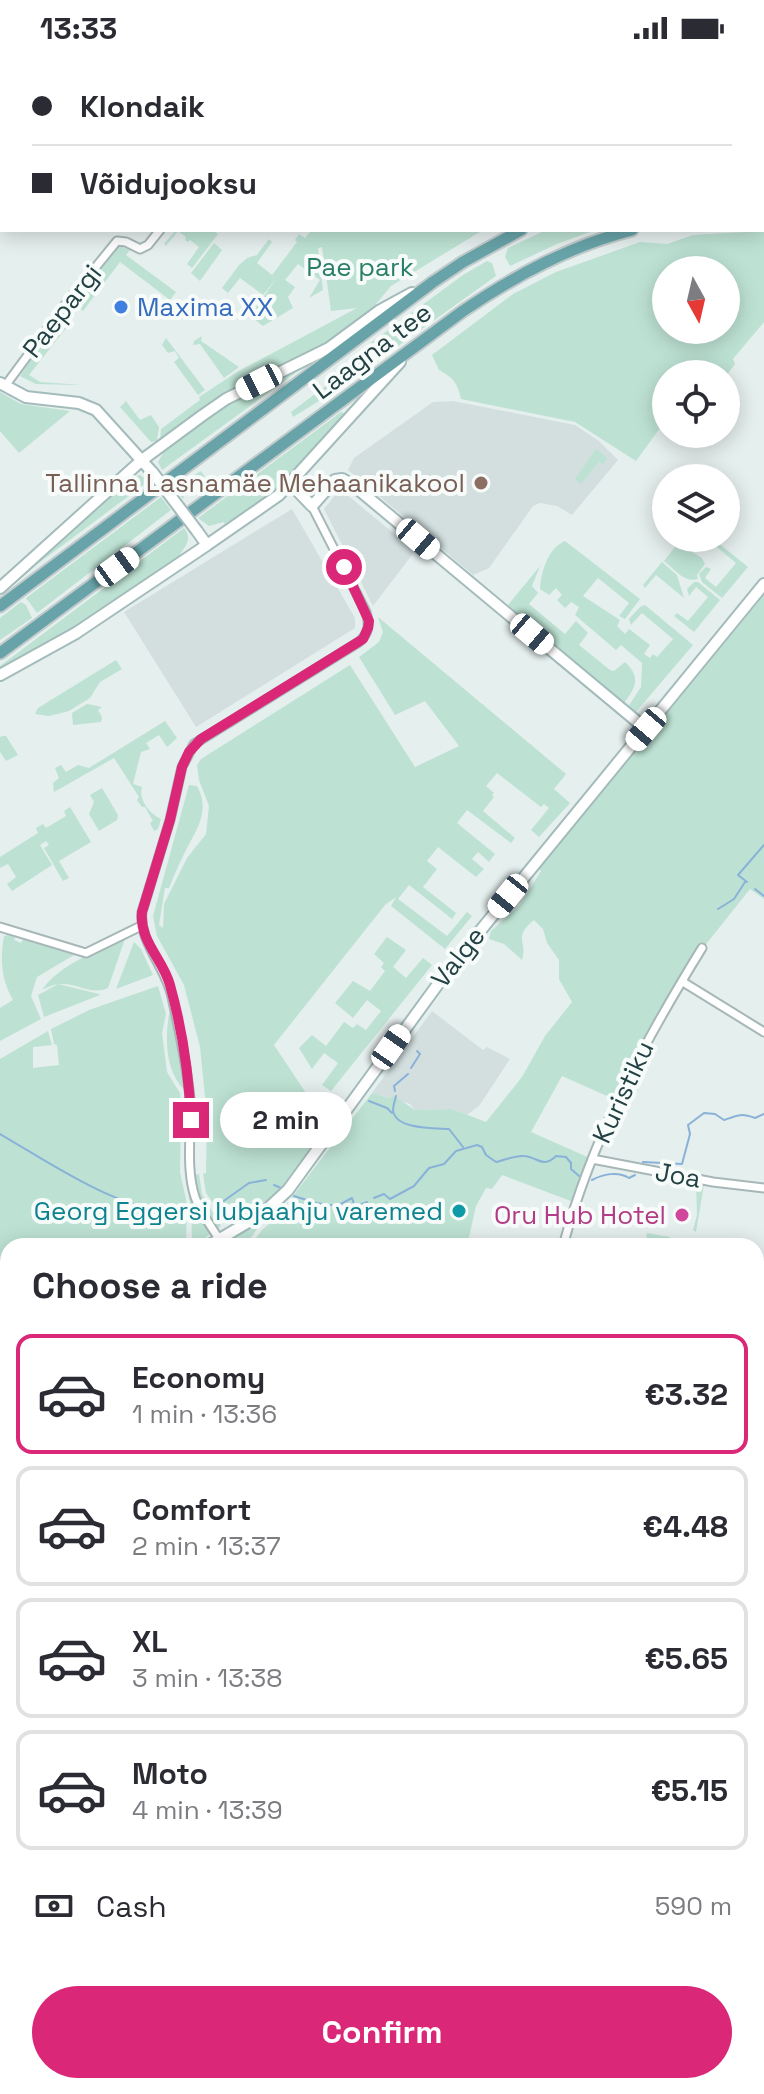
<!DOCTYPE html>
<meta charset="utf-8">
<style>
:root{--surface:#fff;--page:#f7f7f7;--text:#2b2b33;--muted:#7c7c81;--line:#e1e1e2;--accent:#db2777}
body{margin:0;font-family:"Space Grotesk",sans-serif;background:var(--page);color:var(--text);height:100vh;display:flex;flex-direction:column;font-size:30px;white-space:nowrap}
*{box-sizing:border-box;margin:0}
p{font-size:26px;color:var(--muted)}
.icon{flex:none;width:44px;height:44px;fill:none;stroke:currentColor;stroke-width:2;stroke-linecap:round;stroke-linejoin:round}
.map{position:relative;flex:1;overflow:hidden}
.panel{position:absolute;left:0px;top:1182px;width:764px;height:856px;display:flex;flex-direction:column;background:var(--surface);border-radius:24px 24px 0 0;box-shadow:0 4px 20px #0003}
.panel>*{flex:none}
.banner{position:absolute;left:0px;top:0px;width:764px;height:176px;box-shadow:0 4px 20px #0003;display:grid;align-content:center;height:176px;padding:0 32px;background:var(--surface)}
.needle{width:52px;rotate:172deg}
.buttons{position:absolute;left:652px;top:200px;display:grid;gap:16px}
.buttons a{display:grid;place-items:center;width:88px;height:88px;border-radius:50%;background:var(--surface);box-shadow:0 4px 20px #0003;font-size:40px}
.end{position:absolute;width:36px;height:36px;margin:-18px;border:10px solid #db2777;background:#fff;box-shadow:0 0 0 4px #fff}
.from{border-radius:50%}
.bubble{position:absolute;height:56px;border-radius:28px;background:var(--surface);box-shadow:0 4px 20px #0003;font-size:26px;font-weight:600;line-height:56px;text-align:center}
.car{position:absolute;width:24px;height:48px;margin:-24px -12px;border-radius:10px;box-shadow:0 0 6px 2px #0007;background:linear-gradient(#fff 24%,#345 0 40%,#fff 0 76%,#345 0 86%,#fff 0)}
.banner b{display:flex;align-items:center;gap:28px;height:76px;font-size:30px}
.banner b+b{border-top:2px solid var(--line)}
.banner i{width:20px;height:20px;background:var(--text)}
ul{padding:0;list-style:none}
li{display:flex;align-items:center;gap:24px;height:120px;margin:0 16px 12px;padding:0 16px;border:4px solid var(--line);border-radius:16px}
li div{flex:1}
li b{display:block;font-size:30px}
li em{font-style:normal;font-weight:600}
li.active{border-color:var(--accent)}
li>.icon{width:72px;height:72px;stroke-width:1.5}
h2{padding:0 32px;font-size:36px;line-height:96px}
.pay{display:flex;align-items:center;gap:20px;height:88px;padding:0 32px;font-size:30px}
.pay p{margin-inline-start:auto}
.button{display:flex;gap:16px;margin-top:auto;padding:16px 32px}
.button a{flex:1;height:92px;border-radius:48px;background:var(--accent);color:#fff;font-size:32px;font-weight:600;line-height:92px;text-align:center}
.status{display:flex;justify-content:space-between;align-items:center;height:56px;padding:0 40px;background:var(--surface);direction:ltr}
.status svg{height:22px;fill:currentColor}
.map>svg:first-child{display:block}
</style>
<div class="status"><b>13:33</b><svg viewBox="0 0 49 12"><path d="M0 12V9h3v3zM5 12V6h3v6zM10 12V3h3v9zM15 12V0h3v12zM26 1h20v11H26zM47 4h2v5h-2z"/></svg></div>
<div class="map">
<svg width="764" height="2038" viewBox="0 0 764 2038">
<rect width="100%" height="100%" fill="#e5efee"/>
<!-- built -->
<path fill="#d3dfdf" d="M453,345L575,369L599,385L618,404L572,459L557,450L540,447L533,450L489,512L473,519L348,414L354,402L433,346Z
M340,433L415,495L373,550L324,453Z
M292,453L355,562V572L196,671L124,556Z
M432,955L483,994L487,991L510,1003L479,1050L467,1059L452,1053L415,1054L410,1048L372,1037Z"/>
<!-- green -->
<path fill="#bde2d3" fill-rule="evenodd" d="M370,0H752L748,2Z
M176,174H212L218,178L192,212L187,208L199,191L190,184L188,186L185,184L186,181L178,175L166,190L164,188Z
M312,174H483L391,230L376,248L378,250L311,297L217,342L160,384L161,373L200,344L199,341L237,316L357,252L331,255L322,191L318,192L323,234L309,242L320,224L298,208L285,224L295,231L288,241L293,252L263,270L250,260L276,223L263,239L240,222L228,237L222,232L239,209L247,202L257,199L269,183L272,186L257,207L272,219L297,186L295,184L299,178L305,182Z
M546,174H595L557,188L510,210L505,201L508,192Z
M764,175V266L733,303L735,308L726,320V318H666V364L636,405L575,366L461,343C458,328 453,321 439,314L432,299L513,238L556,216L640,186L667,188L693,179ZM666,214H726V274H666Z
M214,187L222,194L200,225L191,217Z
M119,190L130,194L126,199L176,236L170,244L120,206L83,255L72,246Z
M487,205L492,207L496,220L335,335L293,361L291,356L355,308L357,297L463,219Z
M61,267L67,271L29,319L40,326L82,329L36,328L20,320L55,268Z
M202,280L201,285L239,311L224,322L200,288L193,289L194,285Z
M166,282L205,334L198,339L174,306L179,302L175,295L168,297L162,289Z
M296,315L294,318L162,414L158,406C174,372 260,331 296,315Z
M0,336L21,348L70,355L19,397L0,375Z
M126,345L140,364L151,359L159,371L157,385L151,386L120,351Z
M341,356L347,358C309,398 274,444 224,468V466L209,470L198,462Z
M596,393L607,402L603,408L599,406L581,428L575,423Z
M201,415L205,421L186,434L183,443L174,431Z
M140,419L149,425L16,524L127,422Z
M161,441L171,454L37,557L26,542Z
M184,472C194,485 183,491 179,501L55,585L0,615V610Z
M706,482H712L748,511L722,542L702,526L699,518L706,511L711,513L705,522L716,531L736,507Z
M565,485L640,543L625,563L619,560L629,547L598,522L583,540L620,564L617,570L625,578L629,573L650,589L644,598L650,602L653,598L657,601L673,583L642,557L631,569L629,563L640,551L645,549L693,589L635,657L628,651L641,631L642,607L621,589L616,594L575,559L579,551L571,546L565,552L557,544L562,539L556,532L549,539L540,533C541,516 548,492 565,485Z
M678,487L702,502L705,508L697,519L698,523C683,527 675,513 664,505Z
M662,506L677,519L684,542L656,519L645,532L643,529Z
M540,510L532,530L538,537L529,548L565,578L576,565L588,577L579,589L610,614L614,615L625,606C641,621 636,631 624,647L508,549Z
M694,526H698L720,544L694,576L674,560L677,557L688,565L708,541L696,531L689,540L687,533Z
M764,539V843L750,833L703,892L616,1044L562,1020L531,1076L592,1103L576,1147L502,1119L492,1133L486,1132L476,1150L467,1190H250L262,1174L276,1162L372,1037L389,1042L394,1040L415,1054L452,1053L486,1066L522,1021L545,980L572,946L559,923V904L547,887L543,873L534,864C512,882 528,885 522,904L504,888L489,883L491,875L520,849L541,815L539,813Z
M21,546L26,549L32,562L0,584V562Z
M378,561L566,718L554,733L570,747L539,781L531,774L549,752L544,748L541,751L497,717L486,730L494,737L492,739L494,741L483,755L515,782L511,787L467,754L457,767L495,798L489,806L478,796L472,803L484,813L476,821L438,791L427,805L437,813L423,831L456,857L452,863L409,829L398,843L447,880L467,856L472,860L445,893L391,850L396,841L385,849L274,989L306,1037L320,1040L335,1059L286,1130L272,1145L229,1174L222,1176L241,1160L237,1158L226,1165L206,1137L203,1118L206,1117L207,1060L200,991L184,929L157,880L153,860L189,729L197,730C211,755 196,774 185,796C179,808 174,820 169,832H165L159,869L163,872L164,848L187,802L206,778L209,750L199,724L197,709L201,703L350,609L415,711L459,690L425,645L395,659L359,601L379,586L383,576Z
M116,604L122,613L100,626L90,642L69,655L49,660L35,658L38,652Z
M87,648L102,651L98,654L102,661L101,666L73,669L72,657Z
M165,665L177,682L167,691L159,679L146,687L150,693L141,696L133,728L142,731C138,744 150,758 161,763L158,773L154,775L150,767L153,765L145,751H142L137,744L139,741L114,702L54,736L53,727L59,722L55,712L61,709L66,716L78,709L89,712Z
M3,680H6L18,699L6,705L0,696V681Z
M102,732L118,759L117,764L99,775L89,758L94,746L90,739Z
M70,751L91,786L59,805L69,822L63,825L44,792L49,789L46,785L40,789L52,809L12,835L7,828L16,821L8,808L0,812V801L38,777L36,772L43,768L46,772L66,760L64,755Z
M10,878L16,880L14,884L21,887L23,883L74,899L37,921L31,940L41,963L0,985V952L13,944C1,923 0,903 4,880Z
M126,880L108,932C86,942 70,917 42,934C61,907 97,896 126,880Z
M387,881L406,894L393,911L406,922L423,902L432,909L331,1035L322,1029L338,1007L324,997L312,1013L299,992L312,979L326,990L344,966L353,972L357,968L366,974L381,955L367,944L353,962L335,947L353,925L370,935L385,915L381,911L384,907L374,898Z
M134,886L141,893L153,919L116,933Z
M58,928L99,938L100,939L44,961L38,939Z
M158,930L166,958L162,977L167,1016L180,1037L181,1047L172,1049L174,1060L180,1052L181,1054L180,1116L187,1148L186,1190H8V1407L0,1419V1003L48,975L52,989L33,991V1012L59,1009L57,989L54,988L51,973L89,954Z
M169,958L172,959L185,1035C165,1014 165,985 169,958Z
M185,1052H187V1119L210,1178L200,1186L192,1182L191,1152L185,1121Z
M199,1118L202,1138L221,1170L217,1173L201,1146L194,1119Z
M696,1127L704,1129L696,1176L693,1174L697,1159Z
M252,1171L257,1173L245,1190H222Z
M647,1177L670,1181L669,1190H645Z
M756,1309L764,1311V1350L756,1357Z
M756,1383L764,1386V1449L756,1446Z
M756,1485L764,1487V1548L756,1558Z
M0,1661L8,1669V1723L5,1721L0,1726Z
M0,1788L8,1797V2030H294L293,2038H0Z
M403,2030H513L519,2038H401Z"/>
<!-- water -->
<path fill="#8ab2d8" d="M756,1261H764V1311L756,1309Z"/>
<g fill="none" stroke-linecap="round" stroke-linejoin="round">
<!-- stream -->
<path stroke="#8ab2d8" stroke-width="2" d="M747,826L738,819L764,789
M755,833L764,840
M718,853L734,843L745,826
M411,1012L420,998L417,995
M395,1035L394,1030L408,1018
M396,1040C395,1045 393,1049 393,1054C395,1074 435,1072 449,1073L463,1091
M369,1045L387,1052L392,1057
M0,1078C52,1108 124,1159 186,1157
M643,1106L682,1108L690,1078L688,1069L704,1057L715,1058L724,1064C738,1059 741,1057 755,1062L764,1058
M592,1124C603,1118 618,1115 629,1122L635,1119
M274,1129L281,1132
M294,1140L316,1147L337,1150L352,1142L355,1151L367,1146
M374,1142L384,1138L390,1143L414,1130L429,1112L444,1108L456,1095L477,1089L482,1091L486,1099L496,1106C505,1104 515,1099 524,1100C538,1101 543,1113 556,1100L566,1101L571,1107V1113L579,1120
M218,1149L249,1127L266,1124"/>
<!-- street casing -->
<g stroke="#a7b7b7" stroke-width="11">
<path id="street" d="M290,2V0
M5,330L68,245L117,185L126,186L140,193L148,189L160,174
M0,871L86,897L141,870
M683,926L764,976
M592,1103L713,1126L764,1132
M219,1183C211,1170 200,1156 195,1141C185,1110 192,1075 190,1043C187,1009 179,974 172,941C166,911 139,887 142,856L170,764L182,711L194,688L359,586C369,577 370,568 366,556L312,450
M563,1190C593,1080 643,988 702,892
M756,1790L764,1794
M756,1937L764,1921
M756,1977L764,1978
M160,2030L163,2038
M711,2030L727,2038
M293,2038L294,2030
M704,2038L707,2030"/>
</g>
<!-- secondary casing -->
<g stroke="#a3bcbb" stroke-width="14">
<path id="secondary" d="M0,327L26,341L79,347L96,354L153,417
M290,427L312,450L335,424L342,423L353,429L646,673
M197,475L207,489L279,439L400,306
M0,532L142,404L203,359L226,343L329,292L379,255L412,237
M0,619L76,577L207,489
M208,1190L262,1158L288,1134L449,913L764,528
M0,1427L8,1415
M0,1460L8,1467
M755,2038L764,2022"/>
</g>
<!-- primary casing -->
<g stroke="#c1caca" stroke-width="15">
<path id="primary" d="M762,113H764
M762,154L764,153
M0,550L433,226L463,206L521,174
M0,597L463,255C516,219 570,190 632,174
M756,1230L764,1229
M756,1238H764
M0,1571L8,1564
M0,1584L8,1577"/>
</g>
<!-- street -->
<use href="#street" stroke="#fff" stroke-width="7"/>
<!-- secondary -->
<use href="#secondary" stroke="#fff" stroke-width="10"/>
<!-- primary -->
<use href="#primary" stroke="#67a3a8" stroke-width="11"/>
<!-- secondary-bridge casing -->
<g stroke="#a3bcbb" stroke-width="14" stroke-linecap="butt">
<path id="secondary-bridge" d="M153,417L197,475"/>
</g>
<!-- secondary-bridge -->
<use href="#secondary-bridge" stroke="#fff" stroke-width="10"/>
</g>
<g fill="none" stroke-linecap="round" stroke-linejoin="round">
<!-- route -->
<path stroke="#db2777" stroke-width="10" d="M191,1064C189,1020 182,972 170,929C163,903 139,885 142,856L170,764L182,711L189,696L201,683L363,583L368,572L369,565L344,511"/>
</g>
<!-- markers -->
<circle fill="#3f7fe0" stroke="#f7fbfa" stroke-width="3" cx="121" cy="251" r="8"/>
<circle fill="#8d6e63" stroke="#f7fbfa" stroke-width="3" cx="481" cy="427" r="8"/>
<circle fill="#0f9aa8" stroke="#f7fbfa" stroke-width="3" cx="459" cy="1155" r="8"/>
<circle fill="#d1479c" stroke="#f7fbfa" stroke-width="3" cx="682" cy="1159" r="8"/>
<g text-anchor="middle" stroke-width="8" stroke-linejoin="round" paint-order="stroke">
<!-- park labels -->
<g font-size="26" fill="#297e66" stroke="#f7fbfa">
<text x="360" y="220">Pae park</text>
</g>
<!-- shop labels -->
<g font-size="26" fill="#366cbe" stroke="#f7fbfa" text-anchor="start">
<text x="137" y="260">Maxima XX</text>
</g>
<!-- street labels -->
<g font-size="26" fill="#224143" stroke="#f7fbfa">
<text transform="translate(62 255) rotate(-52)" y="9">Paepargi</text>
<text transform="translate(372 295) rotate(-37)" y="9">Laagna tee</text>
<text transform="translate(458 901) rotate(-52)" y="9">Valge</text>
<text transform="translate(623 1036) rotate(-65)" y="9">Kuristiku</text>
<text transform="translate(678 1119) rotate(10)" y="9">Joa</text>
</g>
<!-- education labels -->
<g font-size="26" fill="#785e54" stroke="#f7fbfa" text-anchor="end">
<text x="465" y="436">Tallinna Lasnamäe Mehaanikakool</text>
</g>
<!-- culture labels -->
<g font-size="26" fill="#0d838f" stroke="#f7fbfa" text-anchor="end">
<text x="443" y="1164">Georg Eggersi lubjaahju varemed</text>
</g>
<!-- hotel labels -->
<g font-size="26" fill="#b23c85" stroke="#f7fbfa" text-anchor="end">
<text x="666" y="1168">Oru Hub Hotel</text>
</g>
</g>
</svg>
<div class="buttons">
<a><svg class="needle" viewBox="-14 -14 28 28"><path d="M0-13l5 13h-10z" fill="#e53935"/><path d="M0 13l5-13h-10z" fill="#7c7c81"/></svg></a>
<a><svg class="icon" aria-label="locate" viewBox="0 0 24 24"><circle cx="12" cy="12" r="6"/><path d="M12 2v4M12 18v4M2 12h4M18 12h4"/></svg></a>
<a><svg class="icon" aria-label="layers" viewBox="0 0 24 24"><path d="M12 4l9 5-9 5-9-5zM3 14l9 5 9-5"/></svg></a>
</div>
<i class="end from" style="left:344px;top:511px"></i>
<i class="end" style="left:191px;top:1064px"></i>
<div class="bubble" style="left:220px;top:1036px;width:132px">2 min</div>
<i class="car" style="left:259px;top:326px;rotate:243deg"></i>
<i class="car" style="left:418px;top:483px;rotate:130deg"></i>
<i class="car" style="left:117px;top:511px;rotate:54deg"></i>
<i class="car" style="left:532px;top:578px;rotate:130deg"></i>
<i class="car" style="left:646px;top:673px;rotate:220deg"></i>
<i class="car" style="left:508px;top:840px;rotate:219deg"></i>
<i class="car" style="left:391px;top:991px;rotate:35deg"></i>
<div class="banner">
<b><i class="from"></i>Klondaik</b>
<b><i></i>Võidujooksu</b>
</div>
<section class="panel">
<h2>Choose a ride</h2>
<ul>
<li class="active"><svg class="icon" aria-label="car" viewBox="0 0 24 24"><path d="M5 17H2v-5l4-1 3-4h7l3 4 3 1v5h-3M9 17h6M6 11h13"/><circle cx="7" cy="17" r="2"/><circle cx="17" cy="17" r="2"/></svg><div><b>Economy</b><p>1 min · 13:36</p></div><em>€3.32</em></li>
<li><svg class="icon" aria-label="car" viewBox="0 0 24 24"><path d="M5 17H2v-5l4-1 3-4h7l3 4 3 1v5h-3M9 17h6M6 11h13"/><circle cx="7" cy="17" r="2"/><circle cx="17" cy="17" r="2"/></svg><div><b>Comfort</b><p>2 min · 13:37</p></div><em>€4.48</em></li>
<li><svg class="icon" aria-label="car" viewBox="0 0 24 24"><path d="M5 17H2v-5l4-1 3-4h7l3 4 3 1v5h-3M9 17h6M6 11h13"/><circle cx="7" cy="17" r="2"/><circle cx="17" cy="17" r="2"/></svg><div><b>XL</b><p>3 min · 13:38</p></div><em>€5.65</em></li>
<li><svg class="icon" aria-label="car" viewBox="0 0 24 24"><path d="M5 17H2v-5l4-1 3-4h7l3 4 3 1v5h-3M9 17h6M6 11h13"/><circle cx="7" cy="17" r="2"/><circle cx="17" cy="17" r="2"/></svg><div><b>Moto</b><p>4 min · 13:39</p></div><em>€5.15</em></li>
</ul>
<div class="pay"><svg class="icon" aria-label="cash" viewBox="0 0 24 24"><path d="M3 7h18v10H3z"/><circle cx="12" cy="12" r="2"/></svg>Cash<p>590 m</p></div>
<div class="button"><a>Confirm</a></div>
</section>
</div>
